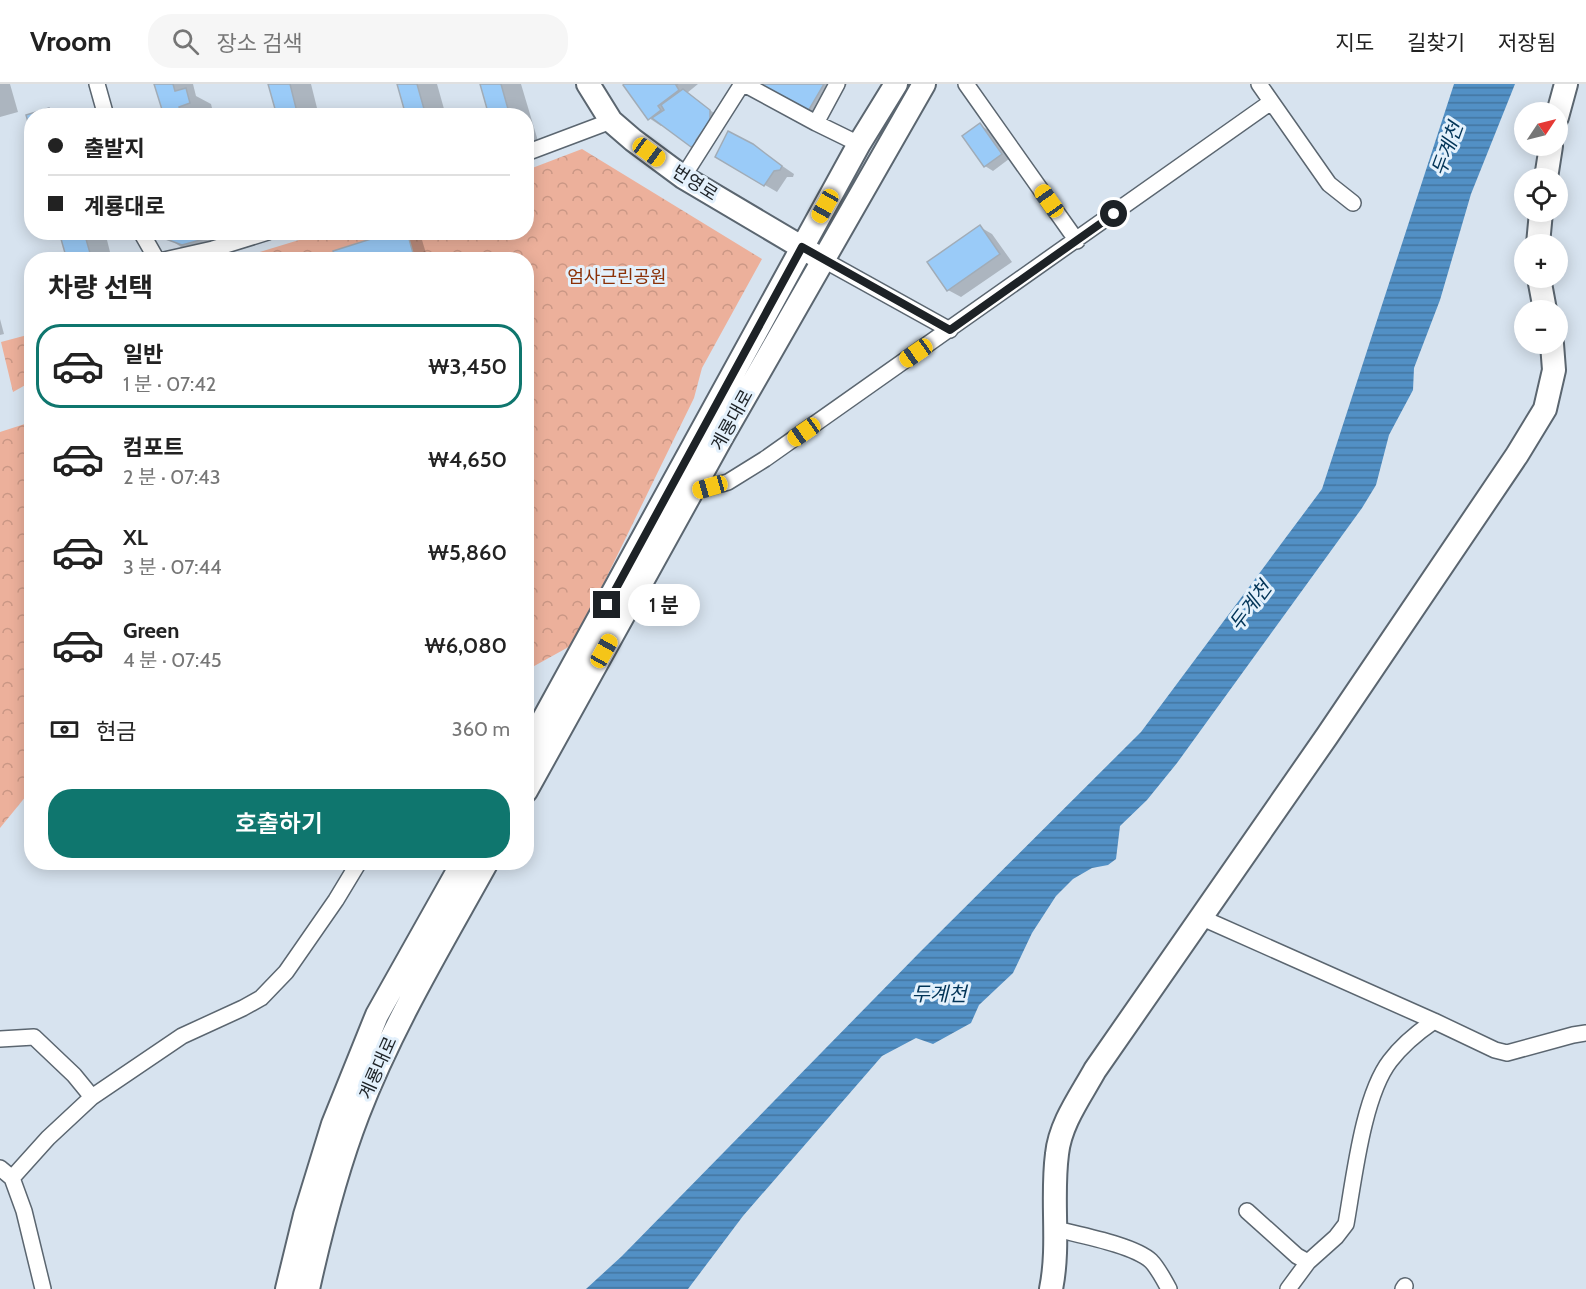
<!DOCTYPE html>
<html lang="ko">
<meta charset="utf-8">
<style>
:root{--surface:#fff;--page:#f6f6f6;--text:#222;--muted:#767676;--line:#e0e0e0;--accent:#0f766e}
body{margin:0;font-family:Cabin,"Noto Sans KR",sans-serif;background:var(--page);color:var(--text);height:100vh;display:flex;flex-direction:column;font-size:22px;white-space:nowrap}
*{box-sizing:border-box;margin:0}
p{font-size:20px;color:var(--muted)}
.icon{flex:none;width:33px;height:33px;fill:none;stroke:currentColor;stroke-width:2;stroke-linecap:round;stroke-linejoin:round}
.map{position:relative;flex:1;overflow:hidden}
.panel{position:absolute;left:24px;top:168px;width:510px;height:618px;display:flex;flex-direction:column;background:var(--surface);border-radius:24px;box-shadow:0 3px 15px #0003}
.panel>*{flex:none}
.guide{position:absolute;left:24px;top:24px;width:510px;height:132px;border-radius:24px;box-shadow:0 3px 15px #0003;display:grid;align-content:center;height:132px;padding:0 24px;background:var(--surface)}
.needle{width:39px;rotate:55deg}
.fabs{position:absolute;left:1514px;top:18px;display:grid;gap:12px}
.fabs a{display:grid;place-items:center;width:54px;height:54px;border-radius:50%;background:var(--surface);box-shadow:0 3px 15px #0003;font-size:30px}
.end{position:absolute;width:27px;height:27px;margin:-14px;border:8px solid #1d2226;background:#fff;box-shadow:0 0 0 3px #fff}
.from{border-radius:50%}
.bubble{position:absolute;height:42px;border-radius:21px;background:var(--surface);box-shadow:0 3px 15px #0003;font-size:20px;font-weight:600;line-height:42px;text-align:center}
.car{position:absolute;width:18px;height:36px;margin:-18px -9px;border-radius:8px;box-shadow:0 0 4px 2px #0007;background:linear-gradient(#f5c518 24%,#345 0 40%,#f5c518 0 76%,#345 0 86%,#f5c518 0)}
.guide b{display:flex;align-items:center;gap:21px;height:57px;font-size:22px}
.guide b+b{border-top:2px solid var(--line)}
.guide i{width:15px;height:15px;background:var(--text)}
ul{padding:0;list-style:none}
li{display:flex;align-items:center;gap:18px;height:84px;margin:0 12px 9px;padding:0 12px;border:3px solid transparent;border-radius:24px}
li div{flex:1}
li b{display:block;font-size:22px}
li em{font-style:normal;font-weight:600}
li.current{border-color:var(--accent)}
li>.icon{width:54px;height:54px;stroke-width:1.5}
h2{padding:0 24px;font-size:27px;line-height:72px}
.pay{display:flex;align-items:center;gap:15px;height:66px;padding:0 24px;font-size:22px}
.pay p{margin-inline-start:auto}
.primary-button{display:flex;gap:12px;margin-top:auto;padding:12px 24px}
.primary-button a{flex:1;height:69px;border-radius:24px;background:var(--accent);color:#fff;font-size:24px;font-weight:600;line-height:69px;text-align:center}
header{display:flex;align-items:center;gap:36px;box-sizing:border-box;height:84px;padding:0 30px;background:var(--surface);border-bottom:2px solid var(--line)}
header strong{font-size:28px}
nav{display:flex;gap:33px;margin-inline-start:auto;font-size:21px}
.search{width:420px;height:54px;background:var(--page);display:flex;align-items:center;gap:15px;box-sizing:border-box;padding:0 21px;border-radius:24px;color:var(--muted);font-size:22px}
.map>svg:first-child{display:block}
</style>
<header>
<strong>Vroom</strong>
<div class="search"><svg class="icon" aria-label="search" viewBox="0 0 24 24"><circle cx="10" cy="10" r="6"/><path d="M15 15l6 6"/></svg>장소 검색</div>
<nav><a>지도</a><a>길찾기</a><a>저장됨</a></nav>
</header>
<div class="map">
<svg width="1586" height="1205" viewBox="0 0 1586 1205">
<defs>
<pattern id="forest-crowns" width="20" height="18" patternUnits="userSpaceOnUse" patternTransform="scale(1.5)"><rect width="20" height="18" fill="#ecb09b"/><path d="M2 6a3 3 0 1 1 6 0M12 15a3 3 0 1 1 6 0" fill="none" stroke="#ca9785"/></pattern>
<pattern id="water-rules" width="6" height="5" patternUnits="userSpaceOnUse" patternTransform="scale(1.5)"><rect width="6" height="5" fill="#5290c5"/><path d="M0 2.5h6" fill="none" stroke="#4375a0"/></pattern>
</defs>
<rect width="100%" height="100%" fill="#d7e3ef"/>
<!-- forest -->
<path fill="url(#forest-crowns)" d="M582,65L762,175L702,284L694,314L574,560L527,586L526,176H233L322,149L526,148L527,86Z
M31,250V295L29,299L13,308L1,258Z
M31,338V706L0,744V348Z"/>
<!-- water -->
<path fill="url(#water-rules)" d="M1454,0H1515L1471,110L1440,216L1414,284L1413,306L1389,351L1376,401L1362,424L1177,679L1147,716L1120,742L1116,775L1108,781L1092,784L1073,795L1056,812L1032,849L1013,889L979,921L971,939L933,960L916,954L882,972L743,1132L688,1205H586L622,1172L921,867L1141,648L1322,405Z"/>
<!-- shadow -->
<path fill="#0003" d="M0,0H10L18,28L0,33Z
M156,0H193L196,12L211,20L214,32H166Z
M270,0H311L319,32H278Z
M398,0H437L446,32H407Z
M481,0H521L538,57L526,60V32H490Z
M627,0H698L687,9L722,35L708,63V68L705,70L663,41L661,42L649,34Z
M761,0H847L824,37Z
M980,41L988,46L1009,75L993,87L985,82Z
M752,61L794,90L793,93H787L777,108L717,73Z
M980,143L992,150L1012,178L961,213L948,206Z
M61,148H105L112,176H68Z
M159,148H239L242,158L201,170L181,163Z
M398,148H409L422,156L428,176H338Z
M0,235L4,250L0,251Z"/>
<!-- building -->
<path fill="#9acbf8" stroke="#a1acb7" stroke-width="1.5" d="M154,0H173L175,7L186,4L190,19L179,23L182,32H164Z
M268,0H290L298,32H277Z
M397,0H417L426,32H406Z
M480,0H501L510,32H489Z
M624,0H678L676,1L679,6L658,22L661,26L648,36L623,1Z
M759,0H824L807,29Z
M683,5L710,26V37L696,56V61L691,63L652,34L664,26L661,21Z
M49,24L51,32H32V52L26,31Z
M980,39L1002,70L984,83L962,52Z
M728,47L753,60L782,82L780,86L774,87L764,102L715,73Z
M980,141L1000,170L947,207L927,178Z
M59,148H84L92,176H67Z
M156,148H226V149L182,161L163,154Z
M393,148H407L415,176H336L333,167Z"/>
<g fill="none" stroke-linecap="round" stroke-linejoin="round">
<!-- street casing -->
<g stroke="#5b6670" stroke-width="18">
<path id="street" d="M97,0L106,32
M744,0L816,39L859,60
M966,0L1077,157
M1259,0L1329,100L1353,119
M816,39L837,0
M526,69L611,37
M683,93L742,0
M141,148L157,176
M822,175L950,246
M164,176L213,165L268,148
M693,408L728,398L765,375L1271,18
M1200,833L1434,937L1495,966L1507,969L1573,951L1586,949
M0,955L34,953L74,991L92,1013
M0,1084L12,1094
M1247,1127L1297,1172L1308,1178
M1056,1145C1079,1151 1134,1161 1151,1177C1158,1184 1164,1196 1169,1205
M43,1205L24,1127L12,1094L48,1054L92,1013L182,952L243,924L261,914L286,888L336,816L359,778
M1288,1205L1308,1178L1336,1153L1346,1140C1354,1095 1363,1012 1390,977C1402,961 1418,948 1434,937
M1403,1205L1405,1202"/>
</g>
<!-- secondary casing -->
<g stroke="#5b6670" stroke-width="26">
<path id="secondary" d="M588,0L611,37L633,56L683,93L813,170
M1557,33L1566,0
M1546,94L1551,62
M1538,160L1541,128
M1539,194L1545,226
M526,667L859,60L896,0
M526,707L722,353L924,0
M287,1205L305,1131L333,1040L377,931L463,778
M308,1205C321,1146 336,1087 358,1030C392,942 441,861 487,778
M1051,1205C1060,1161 1051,1115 1057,1070C1060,1040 1080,1013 1095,986L1327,652L1517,371L1545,325L1554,286L1552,260"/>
</g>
<!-- street -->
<use href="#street" stroke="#fff" stroke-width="15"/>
<!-- secondary -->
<use href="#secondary" stroke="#fff" stroke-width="22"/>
</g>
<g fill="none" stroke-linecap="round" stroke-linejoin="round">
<!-- route -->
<path stroke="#1d2226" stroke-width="8" d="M607,521L802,163L950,246L1114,130"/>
</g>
<g text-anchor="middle" stroke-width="6" stroke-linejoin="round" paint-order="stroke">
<!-- street labels -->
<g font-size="18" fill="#1d2226" stroke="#e4f1fc">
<text transform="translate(695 99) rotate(32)" y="6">번영로</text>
<text transform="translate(732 336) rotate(-61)" y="6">계룡대로</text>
<text transform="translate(378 984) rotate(-66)" y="6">계룡대로</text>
</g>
<!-- park labels -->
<g font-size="18" fill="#8b3006" stroke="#e4f1fc">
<text x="617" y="199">엄사근린공원</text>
</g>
<!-- water labels -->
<g font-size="20" font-style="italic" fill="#023457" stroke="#e4f1fc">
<text transform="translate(1447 65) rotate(-70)" y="7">두계천</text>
<text transform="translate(1250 522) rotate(-53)" y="7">두계천</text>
<text x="939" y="917">두계천</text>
</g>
</g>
</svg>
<div class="fabs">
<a><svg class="needle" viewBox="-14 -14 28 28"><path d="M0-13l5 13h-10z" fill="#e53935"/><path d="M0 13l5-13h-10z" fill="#767676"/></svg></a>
<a><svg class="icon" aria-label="locate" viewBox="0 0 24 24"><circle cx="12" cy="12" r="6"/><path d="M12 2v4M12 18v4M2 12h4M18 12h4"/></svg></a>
<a>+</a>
<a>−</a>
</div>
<i class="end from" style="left:1114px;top:130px"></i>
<i class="end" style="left:607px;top:521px"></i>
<div class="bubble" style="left:628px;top:500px;width:72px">1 분</div>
<i class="car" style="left:649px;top:68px;rotate:126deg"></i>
<i class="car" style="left:1049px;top:117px;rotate:325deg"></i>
<i class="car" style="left:825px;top:122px;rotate:209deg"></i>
<i class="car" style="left:916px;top:269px;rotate:235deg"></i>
<i class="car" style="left:804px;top:348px;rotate:235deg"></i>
<i class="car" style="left:710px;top:403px;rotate:254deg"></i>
<i class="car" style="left:604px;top:567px;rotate:29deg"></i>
<div class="guide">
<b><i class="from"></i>출발지</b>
<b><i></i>계룡대로</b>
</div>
<section class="panel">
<h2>차량 선택</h2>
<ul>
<li class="current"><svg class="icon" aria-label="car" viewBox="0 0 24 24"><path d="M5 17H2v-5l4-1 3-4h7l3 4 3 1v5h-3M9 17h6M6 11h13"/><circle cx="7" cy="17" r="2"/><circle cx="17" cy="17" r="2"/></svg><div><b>일반</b><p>1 분 · 07:42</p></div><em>₩3,450</em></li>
<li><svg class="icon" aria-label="car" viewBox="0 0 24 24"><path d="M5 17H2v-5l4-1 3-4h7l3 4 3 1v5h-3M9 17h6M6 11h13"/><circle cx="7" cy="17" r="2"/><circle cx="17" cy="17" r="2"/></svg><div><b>컴포트</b><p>2 분 · 07:43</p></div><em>₩4,650</em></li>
<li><svg class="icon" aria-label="car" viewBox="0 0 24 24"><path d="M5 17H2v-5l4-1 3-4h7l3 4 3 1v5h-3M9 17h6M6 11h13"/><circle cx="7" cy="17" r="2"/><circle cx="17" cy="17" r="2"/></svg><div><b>XL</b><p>3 분 · 07:44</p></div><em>₩5,860</em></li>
<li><svg class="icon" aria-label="car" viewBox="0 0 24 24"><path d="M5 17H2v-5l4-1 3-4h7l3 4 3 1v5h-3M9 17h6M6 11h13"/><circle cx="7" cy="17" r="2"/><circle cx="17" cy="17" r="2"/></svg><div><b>Green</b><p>4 분 · 07:45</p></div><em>₩6,080</em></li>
</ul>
<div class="pay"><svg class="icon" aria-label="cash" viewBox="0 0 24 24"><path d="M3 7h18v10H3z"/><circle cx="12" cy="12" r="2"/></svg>현금<p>360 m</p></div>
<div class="primary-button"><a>호출하기</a></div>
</section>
</div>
